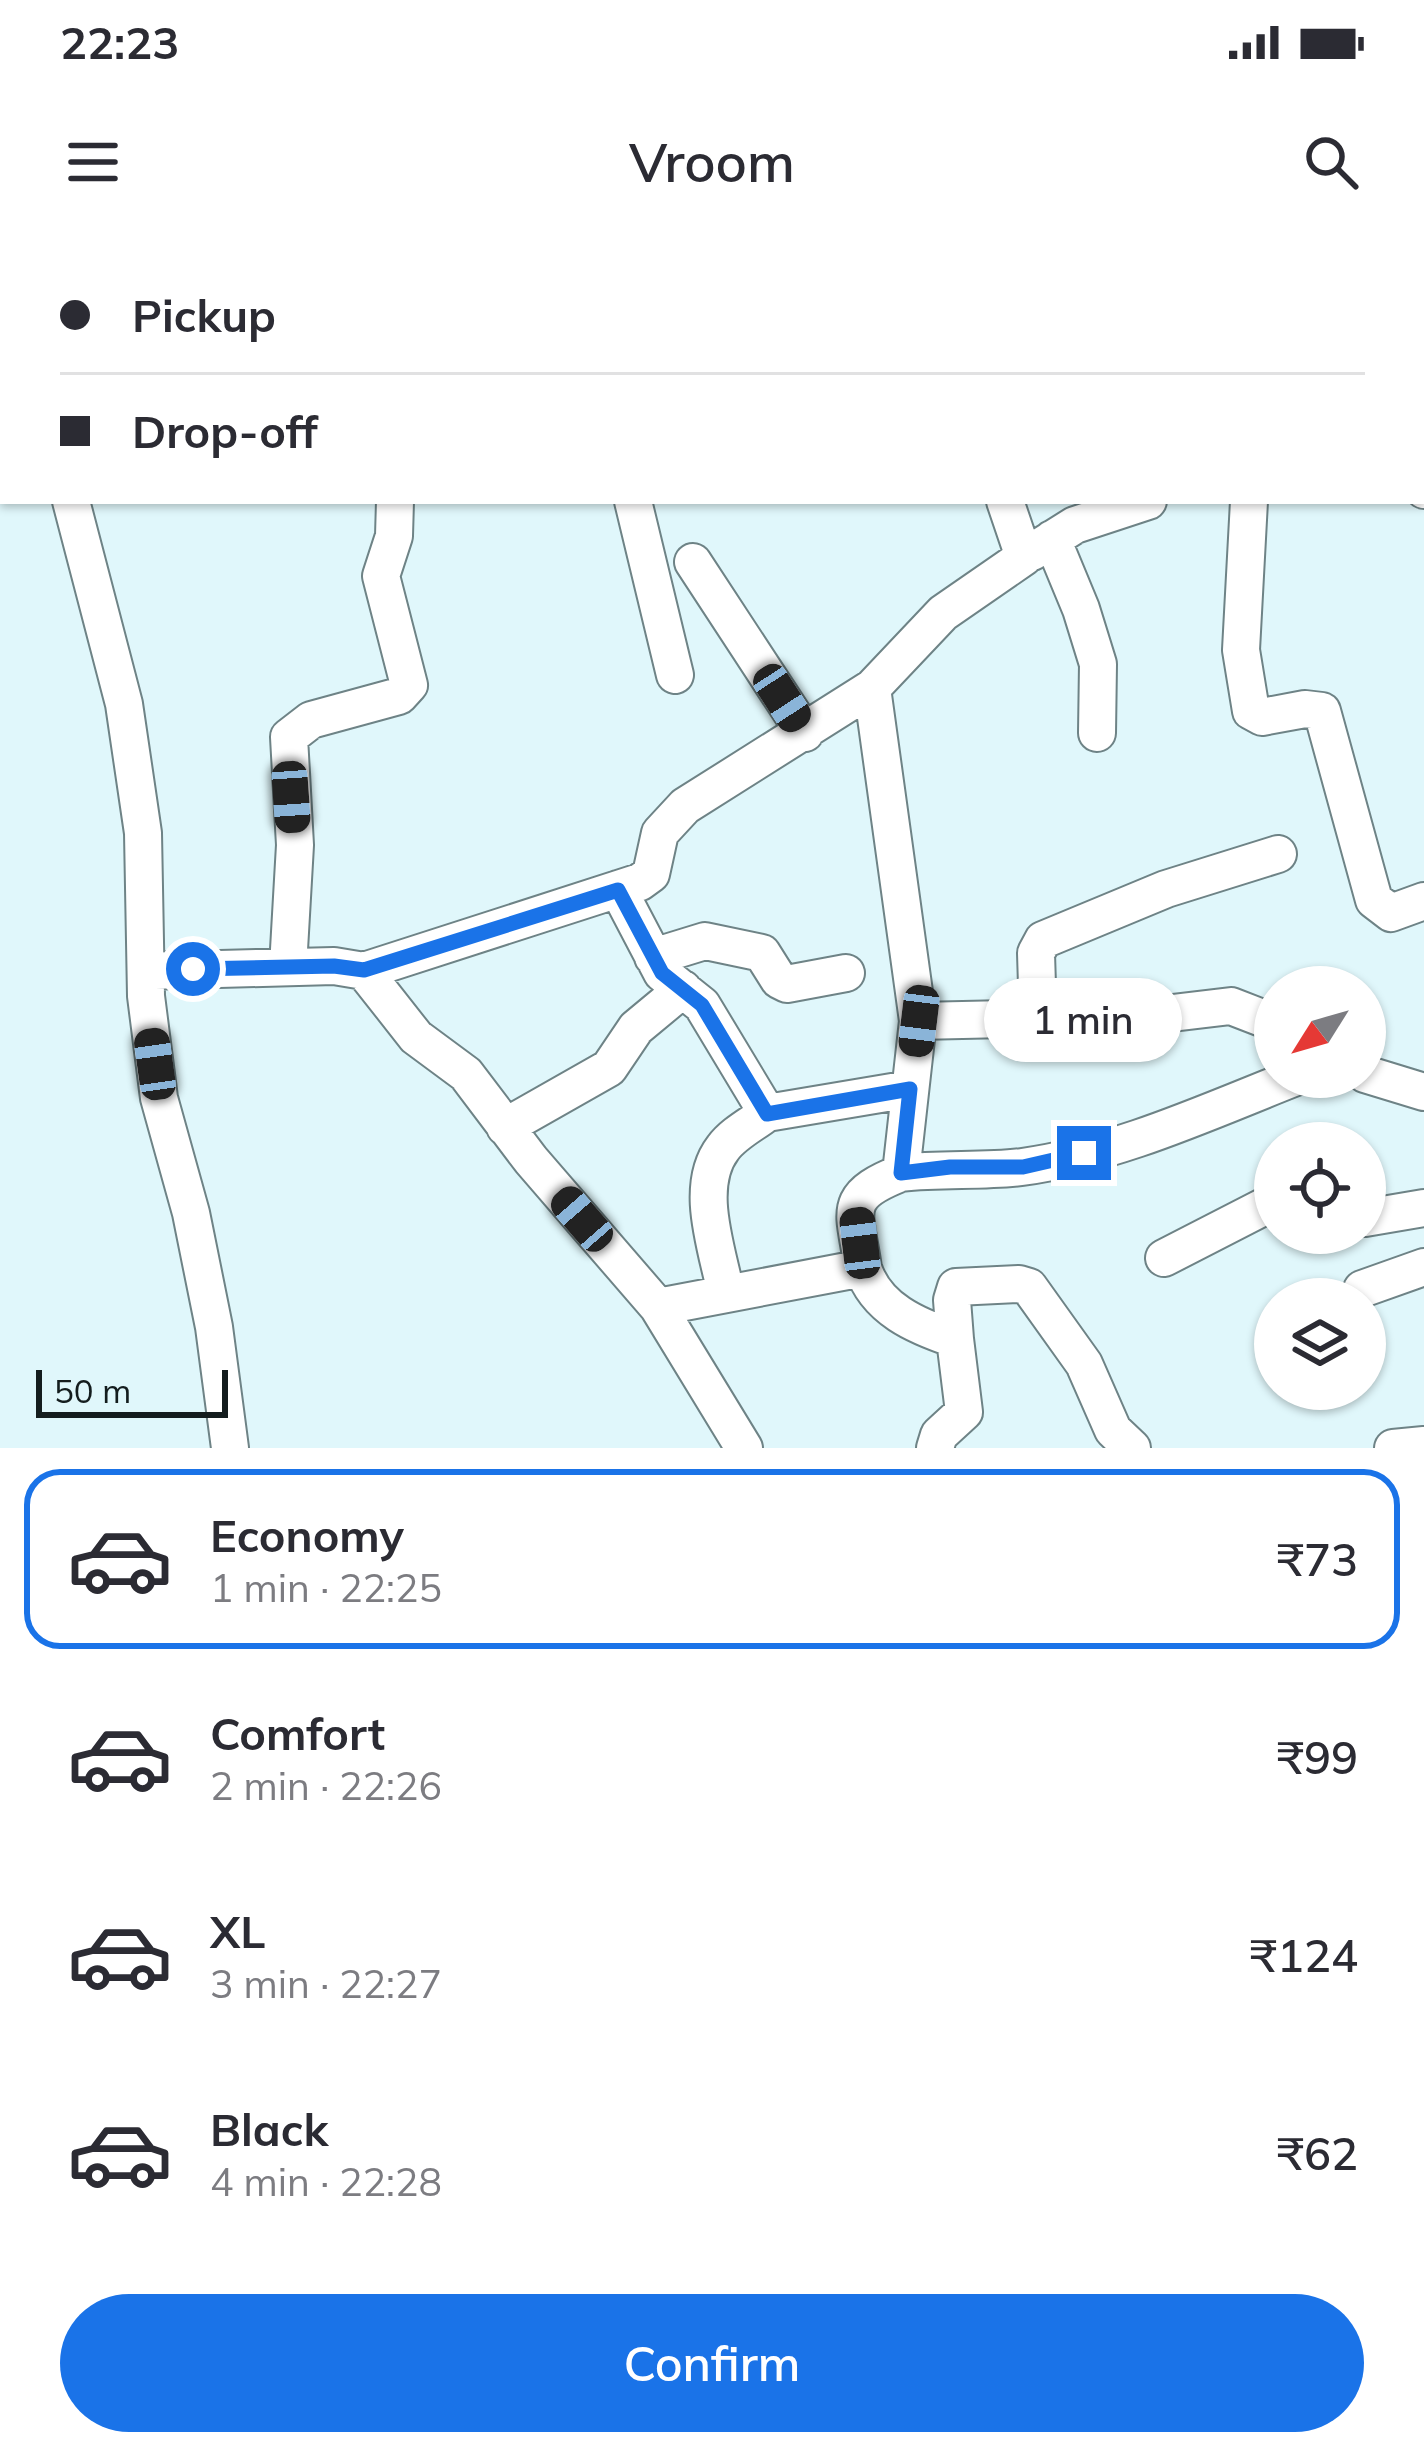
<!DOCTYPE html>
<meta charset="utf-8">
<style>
:root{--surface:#fff;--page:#f2f2f3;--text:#2b2b33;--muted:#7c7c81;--line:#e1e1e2;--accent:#1a73e8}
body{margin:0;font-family:Mulish,sans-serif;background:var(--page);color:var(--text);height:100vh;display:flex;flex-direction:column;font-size:45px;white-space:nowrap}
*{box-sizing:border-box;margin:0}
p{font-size:39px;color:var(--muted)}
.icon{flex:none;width:66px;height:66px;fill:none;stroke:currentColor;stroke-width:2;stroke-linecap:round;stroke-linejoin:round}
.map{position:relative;height:1208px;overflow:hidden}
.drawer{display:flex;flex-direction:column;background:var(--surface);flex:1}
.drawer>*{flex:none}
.guide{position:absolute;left:0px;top:0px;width:1425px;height:264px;box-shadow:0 3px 9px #0004;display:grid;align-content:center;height:264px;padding:0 60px;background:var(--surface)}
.needle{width:78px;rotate:233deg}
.tools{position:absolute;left:1254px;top:726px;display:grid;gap:24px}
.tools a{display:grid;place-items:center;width:132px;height:132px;border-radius:50%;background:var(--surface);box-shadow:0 3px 9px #0004;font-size:60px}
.scale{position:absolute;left:36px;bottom:30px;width:192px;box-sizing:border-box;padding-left:12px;border:6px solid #141d1e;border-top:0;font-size:33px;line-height:42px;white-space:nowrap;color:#141d1e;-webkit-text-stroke:9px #e0f7fb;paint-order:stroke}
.end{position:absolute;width:54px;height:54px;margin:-27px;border:15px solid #1a73e8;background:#fff;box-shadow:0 0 0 6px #fff}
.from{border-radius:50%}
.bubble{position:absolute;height:84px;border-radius:42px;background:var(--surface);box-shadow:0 3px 9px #0004;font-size:39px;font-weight:600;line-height:84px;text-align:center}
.car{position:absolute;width:36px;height:72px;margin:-36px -18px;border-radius:15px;box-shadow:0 0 9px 3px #0007;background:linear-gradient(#222 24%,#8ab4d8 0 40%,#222 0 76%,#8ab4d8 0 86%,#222 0)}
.guide b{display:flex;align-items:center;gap:42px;height:114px;font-size:45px}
.guide b+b{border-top:3px solid var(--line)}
.guide i{width:30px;height:30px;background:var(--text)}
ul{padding:21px 0 0;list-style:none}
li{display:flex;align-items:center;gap:36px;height:180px;margin:0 24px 18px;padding:0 36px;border:6px solid transparent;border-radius:36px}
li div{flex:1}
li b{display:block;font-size:45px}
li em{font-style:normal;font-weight:600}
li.on{border-color:var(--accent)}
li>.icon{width:108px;height:108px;stroke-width:1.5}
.cta{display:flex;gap:24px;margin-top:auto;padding:24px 60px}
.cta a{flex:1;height:138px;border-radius:72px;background:var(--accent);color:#fff;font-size:48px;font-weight:600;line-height:138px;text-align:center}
.status{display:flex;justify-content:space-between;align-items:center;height:84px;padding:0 60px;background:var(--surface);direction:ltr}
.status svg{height:33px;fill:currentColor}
header{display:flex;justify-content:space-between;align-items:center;height:156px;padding:0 60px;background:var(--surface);font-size:54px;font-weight:600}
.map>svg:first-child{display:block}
</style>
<div class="status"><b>22:23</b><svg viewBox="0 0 49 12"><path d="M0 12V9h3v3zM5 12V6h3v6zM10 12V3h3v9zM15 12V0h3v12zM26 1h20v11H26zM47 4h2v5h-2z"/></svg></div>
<header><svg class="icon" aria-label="menu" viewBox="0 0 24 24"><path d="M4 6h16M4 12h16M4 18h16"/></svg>Vroom<svg class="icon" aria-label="search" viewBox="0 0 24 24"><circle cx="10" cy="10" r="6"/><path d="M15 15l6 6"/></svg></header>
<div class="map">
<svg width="1424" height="1208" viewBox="0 0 1424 1208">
<rect width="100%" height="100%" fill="#e0f7fb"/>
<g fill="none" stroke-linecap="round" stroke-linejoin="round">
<!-- minor casing -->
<g stroke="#6e8386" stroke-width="40">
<path id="minor" d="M708,0V3
M952,0L953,3
M1415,3V0
M0,206L3,208
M1422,247L1424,250
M71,261L124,464L143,593L146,756L159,858L191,973L214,1087L230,1208
M633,261L675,435
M1249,261L1241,410L1251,471L1262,477L1305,469L1322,471L1374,660L1391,673L1424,661
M1052,299L1081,369L1098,424L1097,493
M1032,312L1075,285L1148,261
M693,322L805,493
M618,649L662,733L702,765L767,873C753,884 734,893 723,908C693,947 718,1011 726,1054
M653,717L705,701L762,713L779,740L787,744L846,733
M288,727L295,605L289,497L311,480L399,456L409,445L381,336L394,296L395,261
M146,731L334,726L364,731L416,797L466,834L531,920L658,1067L744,1208
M364,731L640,642L651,634L660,593L685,566L872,448
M1038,778L1036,713L1043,700L1166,649L1278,614
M918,781L1147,776L1231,766L1275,783
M1365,834L1424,852
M767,873L910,849
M505,887L609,828L636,788L683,749
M901,933C941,928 982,932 1022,927C1117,914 1207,872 1296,837
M1365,978L1424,968
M1164,1018L1275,961
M863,1028C876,1069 916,1086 955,1099L964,1172L939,1195L935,1208
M1362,1049L1424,1027
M658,1067L863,1028C855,971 840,957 901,933L918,781L872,448L943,373L1024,317L1005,261
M955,1099L952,1060L956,1047L1019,1044L1029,1047L1084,1124L1113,1190L1132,1208
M1393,1208L1424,1205"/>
</g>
<!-- minor -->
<use href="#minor" stroke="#fff" stroke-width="36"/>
</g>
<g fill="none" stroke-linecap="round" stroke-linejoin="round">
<!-- route -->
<path stroke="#1a73e8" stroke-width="15" d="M193,729L334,726L364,730L618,650L662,733L702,765L767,874L910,849L901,933L950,927H1023L1084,913"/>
</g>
</svg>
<div class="tools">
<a><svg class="needle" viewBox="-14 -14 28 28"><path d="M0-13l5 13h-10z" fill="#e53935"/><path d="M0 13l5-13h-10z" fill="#7c7c81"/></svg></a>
<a><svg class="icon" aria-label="locate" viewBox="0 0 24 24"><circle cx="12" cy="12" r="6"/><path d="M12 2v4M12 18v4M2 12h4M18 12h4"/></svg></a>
<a><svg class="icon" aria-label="layers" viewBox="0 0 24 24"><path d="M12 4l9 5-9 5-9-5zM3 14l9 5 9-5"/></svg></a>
</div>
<div class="scale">50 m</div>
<i class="end from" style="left:193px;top:729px"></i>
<i class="end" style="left:1084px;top:913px"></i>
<div class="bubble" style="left:984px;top:738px;width:198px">1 min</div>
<i class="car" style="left:782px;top:458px;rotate:147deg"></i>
<i class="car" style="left:291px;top:557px;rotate:176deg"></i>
<i class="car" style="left:919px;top:781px;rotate:187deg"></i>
<i class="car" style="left:155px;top:824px;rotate:352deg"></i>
<i class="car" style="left:582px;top:979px;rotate:319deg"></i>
<i class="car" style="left:860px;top:1003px;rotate:353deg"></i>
<div class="guide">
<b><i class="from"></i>Pickup</b>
<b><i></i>Drop-off</b>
</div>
</div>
<section class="drawer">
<ul>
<li class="on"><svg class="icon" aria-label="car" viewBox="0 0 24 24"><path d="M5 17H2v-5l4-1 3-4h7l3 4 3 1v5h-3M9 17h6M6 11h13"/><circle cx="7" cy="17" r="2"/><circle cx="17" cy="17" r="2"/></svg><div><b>Economy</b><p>1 min · 22:25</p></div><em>₹73</em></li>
<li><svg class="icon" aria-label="car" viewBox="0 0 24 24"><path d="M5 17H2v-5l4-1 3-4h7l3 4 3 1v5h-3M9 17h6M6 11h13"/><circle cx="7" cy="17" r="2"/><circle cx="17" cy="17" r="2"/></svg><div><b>Comfort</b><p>2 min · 22:26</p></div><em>₹99</em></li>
<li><svg class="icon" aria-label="car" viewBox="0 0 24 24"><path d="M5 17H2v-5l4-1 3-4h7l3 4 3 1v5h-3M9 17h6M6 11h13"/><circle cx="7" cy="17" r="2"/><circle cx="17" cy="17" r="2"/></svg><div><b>XL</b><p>3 min · 22:27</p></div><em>₹124</em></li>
<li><svg class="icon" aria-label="car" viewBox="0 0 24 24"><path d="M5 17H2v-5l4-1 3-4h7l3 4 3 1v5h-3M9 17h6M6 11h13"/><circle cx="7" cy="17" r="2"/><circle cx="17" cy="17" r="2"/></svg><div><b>Black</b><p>4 min · 22:28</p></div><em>₹62</em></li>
</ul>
<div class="cta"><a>Confirm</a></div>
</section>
